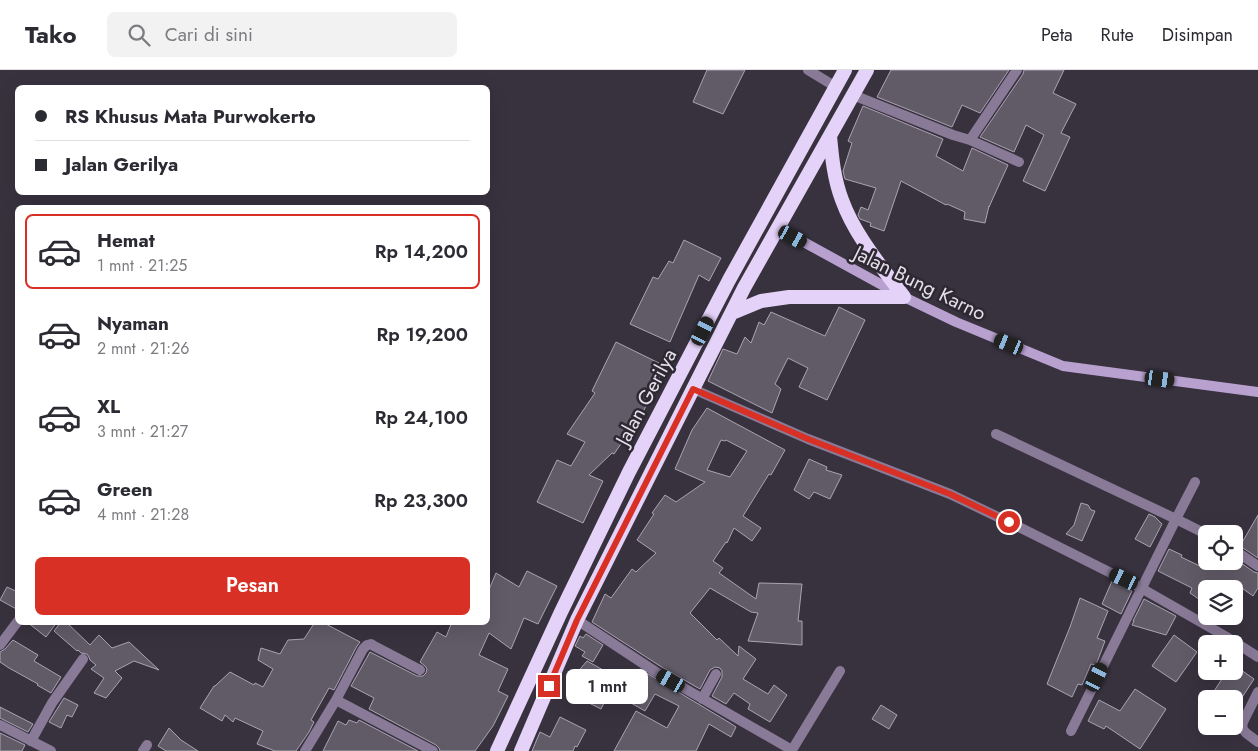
<!DOCTYPE html>
<html lang="id">
<meta charset="utf-8">
<style>
:root{--surface:#fff;--page:#f2f2f3;--text:#2b2b33;--muted:#7c7c81;--line:#e1e1e2;--accent:#d93025}
body{margin:0;font-family:Jost,sans-serif;background:var(--page);color:var(--text);height:100vh;display:flex;flex-direction:column;font-size:19px;white-space:nowrap}
*{box-sizing:border-box;margin:0}
p{font-size:16px;color:var(--muted)}
.icon{flex:none;width:28px;height:28px;fill:none;stroke:currentColor;stroke-width:2;stroke-linecap:round;stroke-linejoin:round}
.map{position:relative;flex:1;overflow:hidden}
.panel{position:absolute;left:15px;top:135px;width:475px;height:420px;display:flex;flex-direction:column;background:var(--surface);border-radius:8px;box-shadow:0 5px 20px #0002}
.panel>*{flex:none}
.banner{position:absolute;left:15px;top:15px;width:475px;height:110px;border-radius:8px;box-shadow:0 5px 20px #0002;display:grid;align-content:center;height:110px;padding:0 20px;background:var(--surface)}
.buttons{position:absolute;left:1198px;top:455px;display:grid;gap:10px}
.buttons a{display:grid;place-items:center;width:45px;height:45px;border-radius:8px;background:var(--surface);box-shadow:0 5px 20px #0002;font-size:25px}
.end{position:absolute;width:22px;height:22px;margin:-11px;border:6px solid #d93025;background:#fff;box-shadow:0 0 0 2px #fff}
.from{border-radius:50%}
.bubble{position:absolute;height:35px;border-radius:8px;background:var(--surface);box-shadow:0 5px 20px #0002;font-size:16px;font-weight:600;line-height:35px;text-align:center}
.car{position:absolute;width:15px;height:30px;margin:-15px -8px;border-radius:6px;box-shadow:0 0 4px 1px #0007;background:linear-gradient(#222 24%,#8ab4d8 0 40%,#222 0 76%,#8ab4d8 0 86%,#222 0)}
.banner b{display:flex;align-items:center;gap:18px;height:48px;font-size:19px}
.banner b+b{border-top:1px solid var(--line)}
.banner i{width:12px;height:12px;background:var(--text)}
ul{padding:9px 0 0;list-style:none}
li{display:flex;align-items:center;gap:15px;height:75px;margin:0 10px 8px;padding:0 10px;border:2px solid transparent;border-radius:8px}
li div{flex:1}
li b{display:block;font-size:19px}
li em{font-style:normal;font-weight:600}
li.selected{border-color:var(--accent)}
li>.icon{width:45px;height:45px;stroke-width:1.5}
.primary-button{display:flex;gap:10px;margin-top:auto;padding:10px 20px}
.primary-button a{flex:1;height:58px;border-radius:8px;background:var(--accent);color:#fff;font-size:20px;font-weight:600;line-height:58px;text-align:center}
header{display:flex;align-items:center;gap:30px;box-sizing:border-box;height:70px;padding:0 25px;background:var(--surface);border-bottom:1px solid var(--line)}
header strong{font-size:24px}
nav{display:flex;gap:28px;margin-inline-start:auto;font-size:18px}
.search{width:350px;height:45px;background:var(--page);display:flex;align-items:center;gap:12px;box-sizing:border-box;padding:0 18px;border-radius:8px;color:var(--muted);font-size:19px}
.map>svg:first-child{display:block}
</style>
<header>
<strong>Tako</strong>
<div class="search"><svg class="icon" aria-label="search" viewBox="0 0 24 24"><circle cx="10" cy="10" r="6"/><path d="M15 15l6 6"/></svg>Cari di sini</div>
<nav><a>Peta</a><a>Rute</a><a>Disimpan</a></nav>
</header>
<div class="map">
<svg width="1258" height="681" viewBox="0 0 1258 681">
<rect width="100%" height="100%" fill="#38323f"/>
<!-- building -->
<path fill="#615b68" stroke="#aba3b3" fill-rule="evenodd" d="M707,0H745L723,44L693,32Z
M891,0H1009L980,43L962,35L952,57L877,27Z
M1024,0H1064L1053,23L1076,34L1061,63L1070,67L1045,121L1023,111L1044,65L1026,55L1014,82L980,67L1023,4Z
M863,36L943,69L936,86L963,101L972,78L1008,95L989,137V136L985,153L964,149L965,142L947,134L946,135L901,111L884,161L870,156L871,153L860,149L858,145L861,137L868,140L876,118L845,109L843,101L852,73L848,71Z
M684,170L721,188L709,211L699,205L670,272L630,254L653,207L658,209L669,191L673,193Z
M839,237L865,250L827,330L799,317L808,298L788,288L775,314L781,319L772,343L708,311L723,279L737,284L745,267L751,273L759,252L764,255L771,242L825,266Z
M616,272L665,296L644,340L614,384L612,383L589,405L603,411L583,453L537,432L557,390L571,396L585,372L567,364L595,323L592,321Z
M707,338L785,380L771,405L769,404L743,446L761,458L752,471L734,458L727,473L726,472L713,491L723,498L719,503L756,529L759,513L802,514L798,551H802V575L748,571L758,543L751,542L710,518L690,543L717,570L719,568L738,586L739,576L756,589L743,609L768,624L774,615L787,625L770,652L748,639L750,634L734,623L726,634L712,626L722,607V601L720,598L715,597L710,600L700,619L660,596L592,552L605,524L611,528L632,499L636,502L656,483L637,470L654,444L652,443L665,425L676,432L705,412L675,399L692,360ZM721,370L725,371L726,370L747,381L730,407L707,400Z
M809,389L827,397L826,400L842,405L830,429L814,422L809,429L794,420Z
M1081,433L1088,435L1091,440L1095,441L1082,471L1066,464L1074,455Z
M1149,444L1155,447L1162,454L1150,477L1135,469Z
M1258,445V488L1240,476Z
M1169,479L1182,485L1181,487L1202,497L1204,491H1234V488L1254,502L1258,503V518L1253,526L1232,511L1228,519H1206V534L1190,523L1192,518L1158,501Z
M527,501L557,516L538,554L524,548L511,579L489,563L479,585L508,599L498,621L508,626L493,656L475,681H440L439,678L436,675L369,639L374,628L351,616L370,582L417,606H423L426,603L427,599L425,596L420,592L437,562L446,567L452,552H488V522L496,503L519,517Z
M1112,511L1132,521L1121,544L1102,534Z
M7,517L18,522V540L0,530Z
M1080,528L1108,541L1097,568L1105,571L1096,595L1091,594L1082,615L1078,614L1072,627L1047,614L1070,557Z
M1144,529L1176,546L1166,565L1132,555L1134,551H1133Z
M27,552H57L46,567Z
M61,552H66L90,575L99,565L112,578L129,572L159,600L134,591L115,601L122,608L106,628L94,623L104,608L91,599L96,595L90,590L89,587L87,584L81,583L78,580L77,581L54,561Z
M315,552H322L360,572L357,576L334,620L329,618L311,650L314,652L309,662L296,681H275L257,674L263,661L235,648L233,652L225,645L222,651L200,638L214,616H215L230,602L254,615L255,613L263,617L273,599L258,590L261,578L280,584L288,570L304,569Z
M586,564L603,575L593,592L582,586L585,582L575,576L580,566L583,568Z
M1174,565L1197,582L1176,612L1152,596Z
M13,570L38,585L34,591L61,607L51,623L37,615L38,614L9,598L0,592V582L5,579Z
M587,591L630,615L640,599L730,653L736,657L731,667L709,654L696,681H614L636,641L667,658L679,636L655,624L645,641L610,621L601,639L571,624L572,617L581,598Z
M1234,595L1254,609L1241,629H1209L1227,601H1234Z
M1135,619L1166,639L1140,679L1106,656L1104,659L1088,651L1099,630L1120,641Z
M64,628L78,635L72,647L67,645L61,658L49,652Z
M881,635L897,645L889,659L872,649Z
M0,637L33,654L28,662L0,648Z
M560,647L586,660L577,677L575,676L573,681H532L540,662L550,667Z
M349,650L357,653L359,650L418,681H323L338,651L346,655Z
M169,658L181,670L198,681H166L158,676Z
M0,663L25,675L22,681H0Z"/>
<g fill="none" stroke-linecap="round" stroke-linejoin="round">
<!-- minor -->
<path stroke="#897a97" stroke-width="10" d="M808,0L836,17
M853,25L953,65L970,70L1017,0
M970,70L1019,92
M693,319L808,369L950,424L1023,459L1141,518L1225,566L1258,587
M996,364L1176,449L1195,412
M1234,480L1258,496
M577,550L656,602L792,680V681
M0,575L18,551
M1258,622L1243,652L1242,658L1246,663L1258,672
M702,629L716,604
M336,630L363,579L367,575L371,574L374,576L420,600
M0,655L51,681
M1071,661L1176,449L1206,464
M31,671L52,633L83,589
M792,680L840,601
M143,681L147,675
M305,681L336,630L433,681"/>
<!-- secondary -->
<path stroke="#b8a1cf" stroke-width="10" d="M778,158L904,227L956,252L1063,296L1258,322"/>
<!-- trunk -->
<path stroke="#e5d2f8" stroke-width="14" d="M830,66C832,88 834,109 842,130C855,166 882,197 904,227
M732,243L761,231L789,227H904
M497,681L561,542L629,402L729,210L845,0
M521,681L577,550L693,319L744,218L867,0"/>
</g>
<g fill="none" stroke-linecap="round" stroke-linejoin="round">
<!-- route -->
<path stroke="#d93025" stroke-width="6" d="M549,616L577,550L693,319L808,369L950,424L1009,452"/>
</g>
<g text-anchor="middle" stroke-width="5" stroke-linejoin="round" paint-order="stroke">
<!-- street labels -->
<g font-size="20" fill="#e4e1e9" stroke="#2e2834">
<text transform="translate(920 213) rotate(26)" y="7">Jalan Bung Karno</text>
<text transform="translate(646 327) rotate(-62)" y="7">Jalan Gerilya</text>
</g>
</g>
</svg>
<div class="buttons">
<a><svg class="icon" aria-label="locate" viewBox="0 0 24 24"><circle cx="12" cy="12" r="6"/><path d="M12 2v4M12 18v4M2 12h4M18 12h4"/></svg></a>
<a><svg class="icon" aria-label="layers" viewBox="0 0 24 24"><path d="M12 4l9 5-9 5-9-5zM3 14l9 5 9-5"/></svg></a>
<a>+</a>
<a>−</a>
</div>
<i class="end from" style="left:1009px;top:452px"></i>
<i class="end" style="left:549px;top:616px"></i>
<div class="bubble" style="left:566px;top:599px;width:82px">1 mnt</div>
<i class="car" style="left:793px;top:167px;rotate:119deg"></i>
<i class="car" style="left:703px;top:261px;rotate:27deg"></i>
<i class="car" style="left:1009px;top:274px;rotate:292deg"></i>
<i class="car" style="left:1160px;top:309px;rotate:98deg"></i>
<i class="car" style="left:1124px;top:509px;rotate:296deg"></i>
<i class="car" style="left:1097px;top:607px;rotate:26deg"></i>
<i class="car" style="left:671px;top:611px;rotate:300deg"></i>
<div class="banner">
<b><i class="from"></i>RS Khusus Mata Purwokerto</b>
<b><i></i>Jalan Gerilya</b>
</div>
<section class="panel">
<ul>
<li class="selected"><svg class="icon" aria-label="car" viewBox="0 0 24 24"><path d="M5 17H2v-5l4-1 3-4h7l3 4 3 1v5h-3M9 17h6M6 11h13"/><circle cx="7" cy="17" r="2"/><circle cx="17" cy="17" r="2"/></svg><div><b>Hemat</b><p>1 mnt · 21:25</p></div><em>Rp 14,200</em></li>
<li><svg class="icon" aria-label="car" viewBox="0 0 24 24"><path d="M5 17H2v-5l4-1 3-4h7l3 4 3 1v5h-3M9 17h6M6 11h13"/><circle cx="7" cy="17" r="2"/><circle cx="17" cy="17" r="2"/></svg><div><b>Nyaman</b><p>2 mnt · 21:26</p></div><em>Rp 19,200</em></li>
<li><svg class="icon" aria-label="car" viewBox="0 0 24 24"><path d="M5 17H2v-5l4-1 3-4h7l3 4 3 1v5h-3M9 17h6M6 11h13"/><circle cx="7" cy="17" r="2"/><circle cx="17" cy="17" r="2"/></svg><div><b>XL</b><p>3 mnt · 21:27</p></div><em>Rp 24,100</em></li>
<li><svg class="icon" aria-label="car" viewBox="0 0 24 24"><path d="M5 17H2v-5l4-1 3-4h7l3 4 3 1v5h-3M9 17h6M6 11h13"/><circle cx="7" cy="17" r="2"/><circle cx="17" cy="17" r="2"/></svg><div><b>Green</b><p>4 mnt · 21:28</p></div><em>Rp 23,300</em></li>
</ul>
<div class="primary-button"><a>Pesan</a></div>
</section>
</div>
